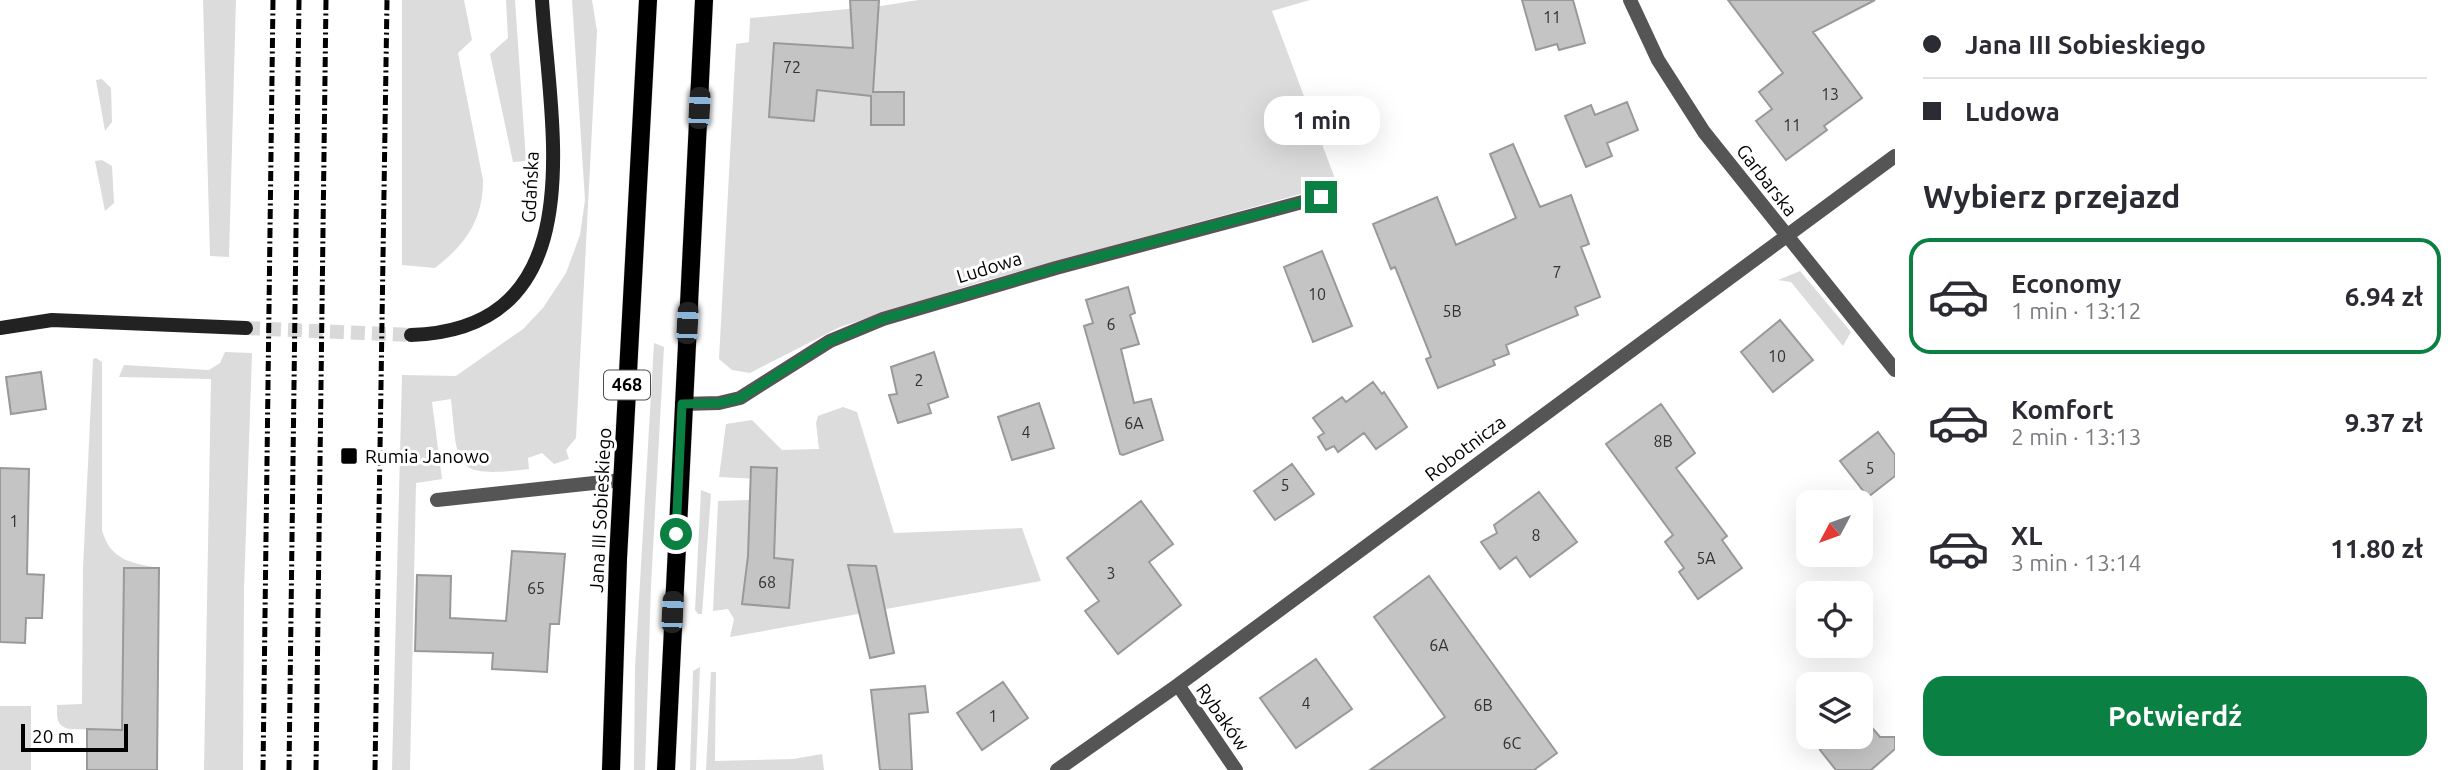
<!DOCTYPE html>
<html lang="pl">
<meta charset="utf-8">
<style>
:root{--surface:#fff;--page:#f7f7f7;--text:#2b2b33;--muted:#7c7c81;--line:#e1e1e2;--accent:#0b8043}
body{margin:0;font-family:Ubuntu,sans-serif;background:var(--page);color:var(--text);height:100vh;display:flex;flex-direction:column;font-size:26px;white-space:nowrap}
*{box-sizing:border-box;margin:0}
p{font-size:23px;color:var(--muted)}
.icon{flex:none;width:38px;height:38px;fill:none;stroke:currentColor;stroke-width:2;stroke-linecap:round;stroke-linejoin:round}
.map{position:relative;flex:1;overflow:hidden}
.drawer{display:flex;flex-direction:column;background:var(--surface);width:560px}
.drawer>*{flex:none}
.banner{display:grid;align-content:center;height:154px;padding:0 28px;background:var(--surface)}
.needle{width:46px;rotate:229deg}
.fabs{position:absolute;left:1796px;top:490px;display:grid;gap:14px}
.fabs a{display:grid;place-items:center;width:77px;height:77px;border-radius:14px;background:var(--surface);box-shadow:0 7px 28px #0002;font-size:35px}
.scale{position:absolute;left:21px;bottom:18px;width:107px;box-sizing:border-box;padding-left:7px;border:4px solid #000;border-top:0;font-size:19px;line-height:24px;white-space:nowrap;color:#000;-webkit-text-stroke:5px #fff;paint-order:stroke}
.end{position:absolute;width:32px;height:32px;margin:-16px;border:9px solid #0b8043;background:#fff;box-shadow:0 0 0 4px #fff}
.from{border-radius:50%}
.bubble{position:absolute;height:49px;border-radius:21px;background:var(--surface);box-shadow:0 7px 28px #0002;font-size:23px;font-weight:600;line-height:49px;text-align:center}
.car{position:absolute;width:21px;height:42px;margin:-21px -10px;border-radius:9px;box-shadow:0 0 5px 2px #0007;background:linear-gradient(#222 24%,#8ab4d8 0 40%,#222 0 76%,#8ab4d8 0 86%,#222 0)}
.banner b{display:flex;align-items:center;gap:24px;height:66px;font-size:26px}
.banner b+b{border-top:2px solid var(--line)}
.banner i{width:18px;height:18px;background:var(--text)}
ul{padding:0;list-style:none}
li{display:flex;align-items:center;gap:21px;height:116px;margin:0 14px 10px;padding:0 14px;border:4px solid transparent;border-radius:21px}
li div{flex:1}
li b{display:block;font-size:26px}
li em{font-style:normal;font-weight:600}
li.current{border-color:var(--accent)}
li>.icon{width:63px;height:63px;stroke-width:1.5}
h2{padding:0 28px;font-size:32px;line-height:84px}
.primary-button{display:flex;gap:14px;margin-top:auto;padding:14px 28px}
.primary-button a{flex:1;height:80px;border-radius:21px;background:var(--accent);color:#fff;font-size:28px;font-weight:600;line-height:80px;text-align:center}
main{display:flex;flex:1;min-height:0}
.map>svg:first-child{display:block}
</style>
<main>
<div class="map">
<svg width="1895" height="770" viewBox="0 0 1895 770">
<rect width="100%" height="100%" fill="#fff"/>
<!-- green -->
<path fill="#dcdcdc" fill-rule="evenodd" d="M203,0H236L229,257L210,256Z
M402,0H464L472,40L458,53L483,180C483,220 466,244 435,268L402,265Z
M506,0H515L526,161L513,162L490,54L508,38Z
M572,0H592L597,31L576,438L566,450L569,459L554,464L542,453L528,458L529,469C453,478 458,469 451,399L432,402L442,479L416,483L410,770H392L402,375L456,376L523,329L543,308L566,273L580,235L585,200Z
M918,0H1310L1272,11L1337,184L977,283L840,327L750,373L732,370L719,359L736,44L749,42L750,18L881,6ZM774,43L813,46L817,91L814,121L769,117Z
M102,79L111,88L112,122L105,131L96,80Z
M102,160L112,166L114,203L105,211L95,161Z
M1800,271L1851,332L1843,346L1791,282L1778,280Z
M654,343L664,347L651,586L645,770H634L635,668Z
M225,352L252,353L244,590L243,770H204L211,379L119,377L124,365L209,370L220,363Z
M96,358L102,362V530C110,560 131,563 159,568H124L122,730L70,729C56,726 57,718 57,705L82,704L83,568L93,359Z
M843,407L857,412L894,533L1022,528L1041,581L730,637L734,619L728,609L713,611L718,501L750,500V507H775L776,480L719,477L726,424L752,420L782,450L819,449L816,423L818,416Z
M701,490L711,494L702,614H698L695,610Z
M700,667L696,770H690L693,671Z
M711,672H716L715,761L793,759L822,754L824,770H706Z
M0,706H31V770H0Z"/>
<!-- building -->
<path fill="#c4c4c4" stroke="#999" stroke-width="2" d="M850,0H879L873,92H904V125H871V96L817,90L814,121L769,117L774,43L853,48Z
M1522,0H1573L1585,43L1559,50L1557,44L1536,50Z
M1728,0H1875L1813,32L1862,98L1824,126L1827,130L1786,160L1756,121L1772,109L1759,92L1783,73Z
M1627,102L1638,130L1607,143L1612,156L1586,167L1565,116L1591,105L1595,115Z
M1513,144L1540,207L1571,195L1589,244L1581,247L1600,297L1575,307L1578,315L1506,345L1509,354L1493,360L1495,365L1438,388L1426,359L1431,357L1395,267L1391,269L1373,224L1437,197L1456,245L1516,218L1490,154Z
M1322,251L1352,326L1313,342L1284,267Z
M1128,287L1135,313L1130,315L1139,344L1121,349L1134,403L1151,399L1163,440L1123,455L1120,454L1084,326L1093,323L1086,300Z
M1780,320L1813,360L1773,392L1741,352Z
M934,352L948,397L928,404L931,413L898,423L889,395L897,394L891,367Z
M41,372L46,409L11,414L6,377Z
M1373,382L1382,394L1384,392L1407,427L1376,449L1364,433L1338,452L1334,446L1326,450L1318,437L1324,433L1313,418L1342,397L1346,402Z
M1039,403L1054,448L1012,460L998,417Z
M1661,404L1695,453L1676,468L1727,536L1722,540L1742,568L1698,599L1679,572L1684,568L1665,542L1673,535L1606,444Z
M1878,432L1895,455V476L1868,497L1840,461Z
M1292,464L1314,494L1275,520L1254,491Z
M751,467L777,468L774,558L793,560L789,608L742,604L748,556Z
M0,468L29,469L27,574L44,575L42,618H26L25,643L0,642Z
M1539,492L1577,542L1530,577L1516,557L1500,569L1481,542L1497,533L1494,525Z
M1141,501L1173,544L1149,562L1181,605L1118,654L1085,611L1099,601L1067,558Z
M512,551L565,554L559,624H550L547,672L492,669L493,653L415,651L417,575L451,576L450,618L506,621Z
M848,565L876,566L894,653L870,658Z
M124,568H159L157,770H87V729L122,730Z
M1429,576L1557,753L1534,770H1370L1445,717L1374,617Z
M1316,659L1352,709L1296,748L1260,698Z
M1003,682L1028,718L982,750L957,713Z
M925,686L928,712L909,714L912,770H880L871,690Z
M1860,714L1880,737H1895V749L1871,770H1836L1820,750L1836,737H1860Z"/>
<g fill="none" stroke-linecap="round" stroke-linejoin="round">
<!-- secondary-tunnel -->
<path stroke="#d9d9d9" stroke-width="14" stroke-dasharray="14 7" stroke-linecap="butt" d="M246,328L411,335"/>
<!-- primary casing -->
<g stroke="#dbdbdb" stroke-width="19">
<path id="primary" d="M611,770L618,559L648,0
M666,770L704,0"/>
</g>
<!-- minor -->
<path stroke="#555" stroke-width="14" d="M1630,0L1658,60L1704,132L1895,370
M682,404L719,403L740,398L830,341L883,319L1056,268L1321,197
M437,500L622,480
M1178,685L1236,770
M1057,770L1178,685L1895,156"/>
<!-- secondary -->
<path stroke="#222" stroke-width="14" d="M0,328L52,320L246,328
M411,335C597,329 550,126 542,0"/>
<!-- primary -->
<use href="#primary" stroke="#000" stroke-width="18"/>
<!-- rail -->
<path stroke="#000" stroke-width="5" stroke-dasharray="10 3.5 2 3.5" stroke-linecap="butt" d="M263,770L273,0
M289,770L299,0
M316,770L326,0
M375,770L387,0"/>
</g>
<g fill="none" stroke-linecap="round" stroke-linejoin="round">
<!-- route -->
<path stroke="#0b8043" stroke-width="9" d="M676,534L682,404L719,403L740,398L830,341L883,319L1056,268L1321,197"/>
</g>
<!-- markers -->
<rect fill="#000" stroke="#fff" stroke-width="2.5" x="340" y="447" width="18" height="18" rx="3.5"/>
<g text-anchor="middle" stroke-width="6" stroke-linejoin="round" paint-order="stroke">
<!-- number labels -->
<g font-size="16" fill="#313131">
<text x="1552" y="23">11</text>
<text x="792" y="73">72</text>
<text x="1830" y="100">13</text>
<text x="1792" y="131">11</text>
<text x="1557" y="278">7</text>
<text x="1317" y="300">10</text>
<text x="1452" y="317">5B</text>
<text x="1111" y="330">6</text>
<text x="1777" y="362">10</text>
<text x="919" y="386">2</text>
<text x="1134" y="429">6A</text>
<text x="1026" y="438">4</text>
<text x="1663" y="447">8B</text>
<text x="1870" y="474">5</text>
<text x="1285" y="491">5</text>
<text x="14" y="527">1</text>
<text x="1536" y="541">8</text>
<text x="1706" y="564">5A</text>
<text x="1111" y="579">3</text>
<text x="767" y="588">68</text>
<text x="536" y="594">65</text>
<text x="1439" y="651">6A</text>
<text x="1306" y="709">4</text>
<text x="1483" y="711">6B</text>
<text x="993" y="722">1</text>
<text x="1512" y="749">6C</text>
</g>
<!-- shield labels -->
<rect fill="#fff" stroke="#4c4c4c" stroke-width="2" x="604" y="370.5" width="46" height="29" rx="5"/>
<g font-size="18" font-weight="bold" fill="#000">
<text x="627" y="391">468</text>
</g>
<!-- street labels -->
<g font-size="19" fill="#000" stroke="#fff">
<text transform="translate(1767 180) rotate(52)" y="7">Garbarska</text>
<text transform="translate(530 187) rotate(-87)" y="7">Gdańska</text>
<text transform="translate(989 267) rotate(-17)" y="7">Ludowa</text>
<text transform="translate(1465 448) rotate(-37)" y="7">Robotnicza</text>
<text transform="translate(600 510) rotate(-87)" y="7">Jana III Sobieskiego</text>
<text transform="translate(1223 717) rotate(55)" y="7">Rybaków</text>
</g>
<!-- poi labels -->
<g font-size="19" fill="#000" stroke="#fff" text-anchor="start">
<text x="365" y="463">Rumia Janowo</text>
</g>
</g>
</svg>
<div class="fabs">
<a><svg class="needle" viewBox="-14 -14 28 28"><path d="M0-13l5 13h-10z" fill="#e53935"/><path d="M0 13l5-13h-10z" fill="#7c7c81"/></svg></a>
<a><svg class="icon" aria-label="locate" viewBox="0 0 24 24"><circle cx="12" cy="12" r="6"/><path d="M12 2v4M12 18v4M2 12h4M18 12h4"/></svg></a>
<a><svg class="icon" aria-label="layers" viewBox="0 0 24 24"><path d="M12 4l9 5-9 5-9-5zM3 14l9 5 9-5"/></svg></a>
</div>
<div class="scale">20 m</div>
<i class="end from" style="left:676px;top:534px"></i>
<i class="end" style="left:1321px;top:197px"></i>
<div class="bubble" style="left:1264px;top:96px;width:116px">1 min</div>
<i class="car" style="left:699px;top:108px;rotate:3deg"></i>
<i class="car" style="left:687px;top:323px;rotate:3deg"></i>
<i class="car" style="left:672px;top:612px;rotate:3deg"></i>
</div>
<section class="drawer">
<div class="banner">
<b><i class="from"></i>Jana III Sobieskiego</b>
<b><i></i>Ludowa</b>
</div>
<h2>Wybierz przejazd</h2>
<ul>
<li class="current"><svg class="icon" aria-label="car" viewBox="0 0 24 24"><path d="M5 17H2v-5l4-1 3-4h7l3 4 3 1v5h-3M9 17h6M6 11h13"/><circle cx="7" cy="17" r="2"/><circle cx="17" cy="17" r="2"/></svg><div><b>Economy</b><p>1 min · 13:12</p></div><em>6.94 zł</em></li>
<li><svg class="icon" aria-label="car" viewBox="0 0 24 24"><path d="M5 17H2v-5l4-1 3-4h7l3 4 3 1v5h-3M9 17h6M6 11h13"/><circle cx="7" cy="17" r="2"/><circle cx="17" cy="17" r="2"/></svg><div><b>Komfort</b><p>2 min · 13:13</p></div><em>9.37 zł</em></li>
<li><svg class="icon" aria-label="car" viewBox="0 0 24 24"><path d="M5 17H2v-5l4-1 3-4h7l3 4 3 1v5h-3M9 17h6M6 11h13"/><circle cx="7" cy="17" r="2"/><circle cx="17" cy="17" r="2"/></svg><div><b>XL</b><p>3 min · 13:14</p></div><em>11.80 zł</em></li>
</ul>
<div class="primary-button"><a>Potwierdź</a></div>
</section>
</main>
